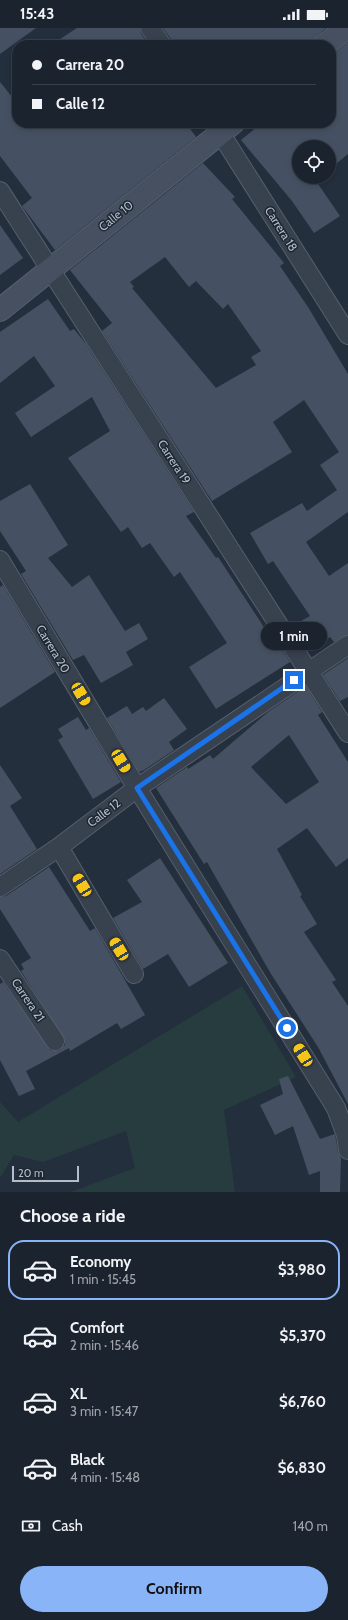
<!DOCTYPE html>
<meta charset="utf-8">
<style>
:root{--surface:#1b232e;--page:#242b36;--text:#f1f3f6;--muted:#a0a4aa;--line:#39404a;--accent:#8ab4f8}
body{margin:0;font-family:Cabin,sans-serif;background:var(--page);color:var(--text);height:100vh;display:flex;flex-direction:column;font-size:15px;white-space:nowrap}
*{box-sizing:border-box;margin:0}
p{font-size:13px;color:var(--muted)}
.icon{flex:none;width:22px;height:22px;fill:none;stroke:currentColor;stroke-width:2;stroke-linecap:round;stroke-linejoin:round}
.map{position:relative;height:1164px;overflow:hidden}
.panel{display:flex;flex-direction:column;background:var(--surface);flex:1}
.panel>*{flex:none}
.top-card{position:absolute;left:12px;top:12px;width:324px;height:88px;border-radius:16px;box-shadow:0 2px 6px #0003,0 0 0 1px var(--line);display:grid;align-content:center;height:88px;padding:0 20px;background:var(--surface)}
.fabs{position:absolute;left:292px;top:112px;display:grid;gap:8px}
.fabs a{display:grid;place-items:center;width:44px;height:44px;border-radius:50%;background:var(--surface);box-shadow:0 2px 6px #0003,0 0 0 1px var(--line);font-size:20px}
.scale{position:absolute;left:12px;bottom:10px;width:67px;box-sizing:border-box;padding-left:4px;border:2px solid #b4bcc9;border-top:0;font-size:11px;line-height:14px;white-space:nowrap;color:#b4bcc9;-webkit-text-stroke:3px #1d2633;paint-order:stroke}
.end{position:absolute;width:18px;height:18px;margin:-9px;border:5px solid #1a73e8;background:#fff;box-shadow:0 0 0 2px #fff}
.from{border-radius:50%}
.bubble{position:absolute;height:28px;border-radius:14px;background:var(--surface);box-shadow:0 2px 6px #0003,0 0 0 1px var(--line);font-size:13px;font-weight:700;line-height:28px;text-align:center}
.car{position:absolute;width:12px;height:24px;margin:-12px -6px;border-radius:5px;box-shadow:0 0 3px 1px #0007;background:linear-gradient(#f5c518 24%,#345 0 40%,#f5c518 0 76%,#345 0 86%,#f5c518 0)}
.top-card b{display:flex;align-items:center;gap:14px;height:38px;font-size:15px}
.top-card b+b{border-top:1px solid var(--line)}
.top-card i{width:10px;height:10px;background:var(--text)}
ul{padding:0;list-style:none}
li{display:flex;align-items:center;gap:12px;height:60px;margin:0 8px 6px;padding:0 12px;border:2px solid transparent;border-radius:16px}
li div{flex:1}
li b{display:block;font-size:15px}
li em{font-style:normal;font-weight:700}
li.current{border-color:var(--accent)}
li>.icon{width:36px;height:36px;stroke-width:1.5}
h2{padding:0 20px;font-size:18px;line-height:48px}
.pay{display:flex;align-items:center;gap:10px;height:44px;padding:0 20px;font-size:15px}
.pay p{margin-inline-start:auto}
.button{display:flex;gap:8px;margin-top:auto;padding:8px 20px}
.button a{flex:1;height:46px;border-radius:24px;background:var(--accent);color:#111;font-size:16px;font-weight:700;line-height:46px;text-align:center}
.status{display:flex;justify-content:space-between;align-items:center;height:28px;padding:0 20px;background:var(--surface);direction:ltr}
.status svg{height:11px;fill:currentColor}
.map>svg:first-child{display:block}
</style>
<div class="status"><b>15:43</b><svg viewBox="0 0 49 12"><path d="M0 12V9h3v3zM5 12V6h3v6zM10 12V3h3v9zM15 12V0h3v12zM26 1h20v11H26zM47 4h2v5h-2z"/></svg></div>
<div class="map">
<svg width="348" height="1164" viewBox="0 0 348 1164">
<rect width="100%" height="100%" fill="#242f3e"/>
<!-- green -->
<path fill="#263c3f" d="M242,958L296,1049L224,1082L235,1164H71L135,1140L126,1103L43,1134L14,1127L0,1150V1074L18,1094Z"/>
<!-- building -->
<path fill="#455162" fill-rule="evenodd" d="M0,0H36L0,26Z
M77,0H140L141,6L149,17H51Z
M163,0H326L317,8L313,17H172L171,11Z
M348,14V126L329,142V119H299V149H321L316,153L340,188L314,205L292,173L241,112L262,95H331V28Z
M0,54L17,75V95H186L196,109L55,222L22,178L32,170L0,128Z
M203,135L235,169L232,171L284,235L280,238L308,279L348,346V484L306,514L329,548L348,535V607L334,614L330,609L308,623L292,598L310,588L273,533L268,536L250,505L302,475L307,483L337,462L320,437L339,424L304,372L273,394L292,424L212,473L102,303L112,295L70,242ZM165,229L189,259L196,253L223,281L228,276L261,323L251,329L256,337L216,360L132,260L134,259L130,254Z
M0,197L23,230L0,247Z
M48,271L70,303L74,301L86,316L194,484L186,488L216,530L218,529L271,610L274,609L290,634L216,681L189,639L227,615L180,544L174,549L150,515L142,520L128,499L121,504L68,430L110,403L92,369L31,409L15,385L55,358L34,328L0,355V304Z
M30,456L68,517L48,530L72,559L89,547L125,603L139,595L148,611L126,624L133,637L101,655L84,627L73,632L21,546L26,543L0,503V473Z
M3,557L55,644L0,680V559Z
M348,630V669L340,673L323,647Z
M306,658L322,684L318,687L348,734V830L336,839L307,800L277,821L302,867L300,868L317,896L304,904L336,952L332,954L348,978V1076L318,1019L271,946L207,834L204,836L156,760L187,739L188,741L210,727L213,731L268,684ZM289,707L319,754L286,776L251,739Z
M164,670L187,701L169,714L174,722L144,742L139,744L107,690L127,678L132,686L143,679L146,683Z
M78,689L86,702L89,700L121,754L93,771L58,712L63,709L58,701Z
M0,737L22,770L10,778L37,821L0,846Z
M160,830L228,935L189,959L168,926L143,941L113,890L142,874L127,852Z
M49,839L90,903L95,900L145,987L121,1001L117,995L70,1023L69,1020L26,1043L35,1061L19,1068L0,1032V956L3,954L50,1022L55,1023L60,1022L65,1017V1012L21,943L24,941L21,936L31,930L0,881V869L6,868Z
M288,1048L320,1111L335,1106L338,1124L341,1130L340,1164H320V1143L309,1147L293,1098L275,1107L260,1077L283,1066L279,1051Z"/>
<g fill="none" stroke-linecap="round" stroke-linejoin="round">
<!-- minor casing -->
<g stroke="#565f6c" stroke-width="20">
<path id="minor" d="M150,0L162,17
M214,95L348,307
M0,163L348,705
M0,532L137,760L336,1080L346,1107L348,1122
M59,819L134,946
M0,859L59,819L137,760L348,617
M0,931L55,1013"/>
</g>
<!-- secondary casing -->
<g stroke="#565f6c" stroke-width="24">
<path id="secondary" d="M325,17L346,0
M0,282L233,95"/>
</g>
<!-- minor -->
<use href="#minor" stroke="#38414e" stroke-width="18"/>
<!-- secondary -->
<use href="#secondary" stroke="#465061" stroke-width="22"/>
</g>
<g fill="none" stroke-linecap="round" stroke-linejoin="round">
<!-- route -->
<path stroke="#1a73e8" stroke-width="5" d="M287,1000L137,760L294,652"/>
</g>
<g text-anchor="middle" stroke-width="3" stroke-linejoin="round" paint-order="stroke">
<!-- street labels -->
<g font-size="12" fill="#b4bcc9" stroke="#1d2633">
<text transform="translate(116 188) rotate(-39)" y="4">Calle 10</text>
<text transform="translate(281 201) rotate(58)" y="4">Carrera 18</text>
<text transform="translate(174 434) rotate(57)" y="4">Carrera 19</text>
<text transform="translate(53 621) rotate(59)" y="4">Carrera 20</text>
<text transform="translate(104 785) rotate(-37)" y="4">Calle 12</text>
<text transform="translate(28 972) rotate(56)" y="4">Carrera 21</text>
</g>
</g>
</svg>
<div class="fabs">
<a><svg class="icon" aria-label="locate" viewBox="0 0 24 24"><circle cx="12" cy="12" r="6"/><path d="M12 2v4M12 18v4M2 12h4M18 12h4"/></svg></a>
</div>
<div class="scale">20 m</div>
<i class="end from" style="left:287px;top:1000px"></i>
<i class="end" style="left:294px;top:652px"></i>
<div class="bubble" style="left:261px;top:594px;width:66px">1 min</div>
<i class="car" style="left:81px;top:666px;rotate:149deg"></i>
<i class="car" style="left:121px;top:733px;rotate:149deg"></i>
<i class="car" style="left:82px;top:857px;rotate:329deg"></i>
<i class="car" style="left:119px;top:921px;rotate:329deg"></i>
<i class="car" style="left:303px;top:1027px;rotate:328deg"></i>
<div class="top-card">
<b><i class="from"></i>Carrera 20</b>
<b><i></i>Calle 12</b>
</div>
</div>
<section class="panel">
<h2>Choose a ride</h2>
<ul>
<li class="current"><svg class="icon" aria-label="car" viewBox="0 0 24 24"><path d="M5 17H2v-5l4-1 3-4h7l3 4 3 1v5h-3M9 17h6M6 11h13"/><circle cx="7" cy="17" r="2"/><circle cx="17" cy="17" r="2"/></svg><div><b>Economy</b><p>1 min · 15:45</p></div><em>$3,980</em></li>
<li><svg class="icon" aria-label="car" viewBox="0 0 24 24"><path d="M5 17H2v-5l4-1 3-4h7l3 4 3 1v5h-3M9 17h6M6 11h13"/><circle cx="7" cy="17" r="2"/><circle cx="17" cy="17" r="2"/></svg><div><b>Comfort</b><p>2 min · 15:46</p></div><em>$5,370</em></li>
<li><svg class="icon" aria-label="car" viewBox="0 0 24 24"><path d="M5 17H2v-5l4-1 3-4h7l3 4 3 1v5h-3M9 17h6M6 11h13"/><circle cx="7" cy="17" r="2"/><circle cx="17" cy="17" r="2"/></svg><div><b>XL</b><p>3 min · 15:47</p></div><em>$6,760</em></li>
<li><svg class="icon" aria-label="car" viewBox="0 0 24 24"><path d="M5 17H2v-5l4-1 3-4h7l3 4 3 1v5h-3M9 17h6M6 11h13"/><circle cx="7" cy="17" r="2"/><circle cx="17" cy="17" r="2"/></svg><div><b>Black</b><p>4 min · 15:48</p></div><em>$6,830</em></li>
</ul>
<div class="pay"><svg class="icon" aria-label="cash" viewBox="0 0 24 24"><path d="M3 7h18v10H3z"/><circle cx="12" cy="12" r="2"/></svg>Cash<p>140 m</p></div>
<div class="button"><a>Confirm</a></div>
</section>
